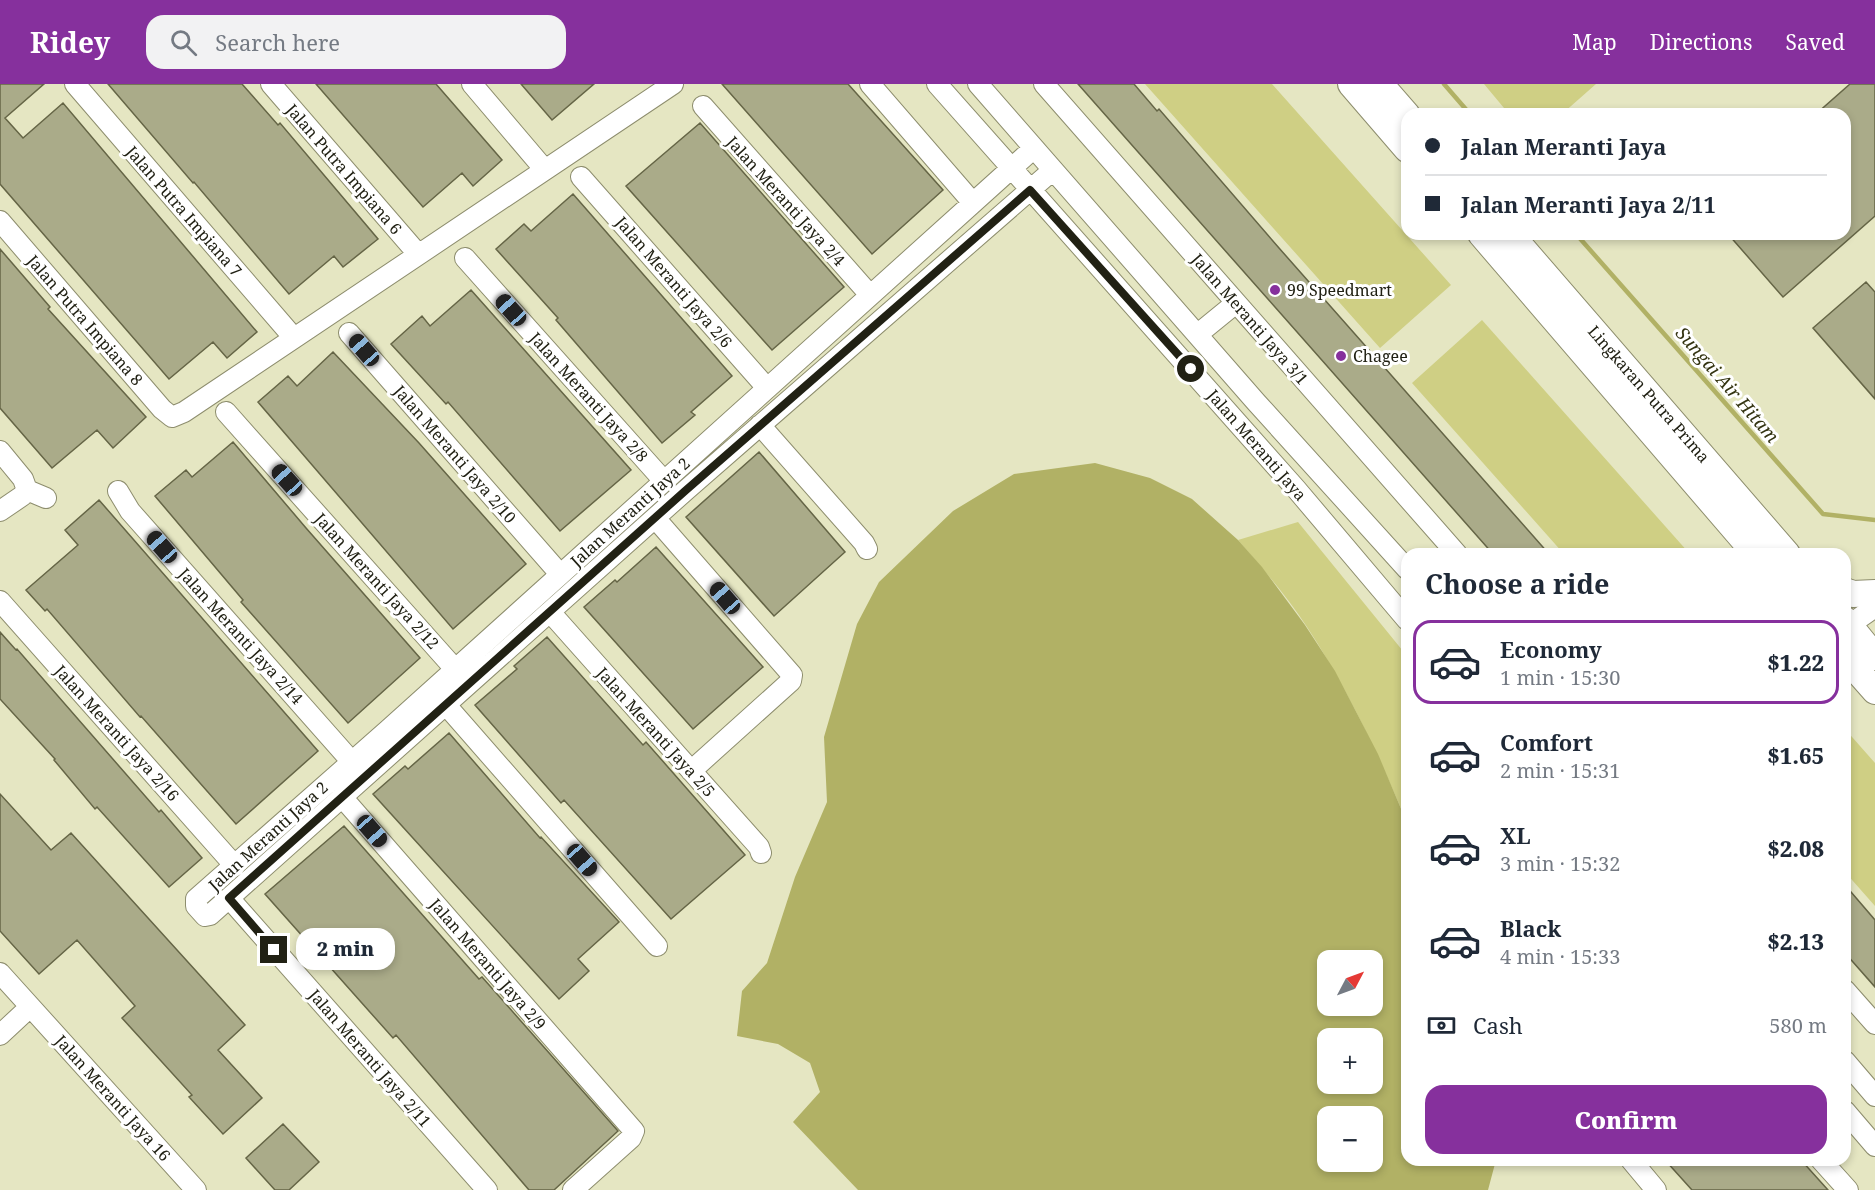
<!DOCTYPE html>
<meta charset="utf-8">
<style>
:root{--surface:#fff;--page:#f2f2f3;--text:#1f2937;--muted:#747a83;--line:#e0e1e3;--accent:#86309d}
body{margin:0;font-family:"Noto Serif",serif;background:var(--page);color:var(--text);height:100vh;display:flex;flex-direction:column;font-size:22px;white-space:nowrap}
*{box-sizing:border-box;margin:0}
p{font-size:20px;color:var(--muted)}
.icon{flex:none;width:33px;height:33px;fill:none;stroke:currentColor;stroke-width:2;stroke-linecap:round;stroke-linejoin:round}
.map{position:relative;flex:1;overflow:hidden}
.drawer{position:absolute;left:1401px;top:464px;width:450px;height:618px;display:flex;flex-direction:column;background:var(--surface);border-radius:18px;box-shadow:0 3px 9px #0003}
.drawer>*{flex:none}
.top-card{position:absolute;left:1401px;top:24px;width:450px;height:132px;border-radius:18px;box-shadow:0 3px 9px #0003;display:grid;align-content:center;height:132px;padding:0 24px;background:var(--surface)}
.needle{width:39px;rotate:49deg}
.buttons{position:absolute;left:1317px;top:866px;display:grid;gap:12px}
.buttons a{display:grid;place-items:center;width:66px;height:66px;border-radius:12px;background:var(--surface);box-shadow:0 3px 9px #0003;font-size:30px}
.end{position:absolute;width:27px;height:27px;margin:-14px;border:8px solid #212114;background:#fff;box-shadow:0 0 0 3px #fff}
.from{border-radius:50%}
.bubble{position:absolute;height:42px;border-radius:18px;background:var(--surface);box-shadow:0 3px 9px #0003;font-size:20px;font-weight:800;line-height:42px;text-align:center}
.car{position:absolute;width:18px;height:36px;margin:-18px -9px;border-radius:8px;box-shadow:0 0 4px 2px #0007;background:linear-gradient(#222 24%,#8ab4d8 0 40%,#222 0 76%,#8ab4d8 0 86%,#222 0)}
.top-card b{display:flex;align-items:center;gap:21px;height:57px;font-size:22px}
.top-card b+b{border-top:2px solid var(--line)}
.top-card i{width:15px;height:15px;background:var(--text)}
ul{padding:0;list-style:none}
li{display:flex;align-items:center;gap:18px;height:84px;margin:0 12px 9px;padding:0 12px;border:3px solid transparent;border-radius:18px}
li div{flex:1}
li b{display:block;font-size:22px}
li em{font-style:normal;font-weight:800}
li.current{border-color:var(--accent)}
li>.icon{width:54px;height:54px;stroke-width:1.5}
h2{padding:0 24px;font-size:27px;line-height:72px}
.pay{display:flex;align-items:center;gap:15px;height:66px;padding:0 24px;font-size:22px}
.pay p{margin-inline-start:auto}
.cta{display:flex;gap:12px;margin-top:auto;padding:12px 24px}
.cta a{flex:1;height:69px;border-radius:18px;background:var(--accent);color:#fff;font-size:24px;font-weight:800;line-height:69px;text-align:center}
header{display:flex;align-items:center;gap:36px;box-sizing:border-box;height:84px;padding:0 30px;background:var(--accent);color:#fff}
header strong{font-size:28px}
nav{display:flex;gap:33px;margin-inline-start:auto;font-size:21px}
.search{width:420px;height:54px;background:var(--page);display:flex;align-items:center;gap:15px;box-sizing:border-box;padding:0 21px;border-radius:18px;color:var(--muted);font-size:22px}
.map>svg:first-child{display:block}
</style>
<header>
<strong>Ridey</strong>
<div class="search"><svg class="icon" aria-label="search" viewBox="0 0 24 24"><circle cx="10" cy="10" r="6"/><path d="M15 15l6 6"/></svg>Search here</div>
<nav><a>Map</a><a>Directions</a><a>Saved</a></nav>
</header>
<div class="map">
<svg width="1875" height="1106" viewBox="0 0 1875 1106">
<rect width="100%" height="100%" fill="#e5e6c2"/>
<!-- green -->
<path fill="#cfcf84" d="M1145,0H1272L1451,201L1380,264Z
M1484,0H1596L1562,30H1509Z
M1482,236L1689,469H1563L1412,299Z
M1298,438L1407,572V739C1379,671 1347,604 1307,543C1287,512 1262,484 1238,456Z
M1845,645L1875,679V822L1845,788Z"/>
<!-- water -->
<path fill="#b1b165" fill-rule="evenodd" d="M1095,379L1150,394L1192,415L1238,456L1262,483L1305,541L1335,587L1378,670L1407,739V1076H1496L1488,1106H858L793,1038L820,1008L810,979L778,960L737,952L742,907L767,879L795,793L827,718L824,653L857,540L879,498L953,427L1014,390ZM1328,876H1372V921H1328ZM1328,954H1372V999H1328ZM1328,1032H1372V1077H1328Z"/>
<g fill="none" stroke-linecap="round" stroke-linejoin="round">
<!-- stream -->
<path stroke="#b1b165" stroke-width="4.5" d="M1444,0L1470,30
M1576,150L1823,430L1875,436"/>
</g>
<!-- building -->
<path fill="#aaab89" stroke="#656546" stroke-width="1.5" d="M0,0H44L5,34L23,54L63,19L257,248L227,274L213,258L169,295L0,100Z
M108,0H242L278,41L280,39L378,155L343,183L334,172L289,210L194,98L193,99Z
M316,0H436L502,76L473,102L462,89L423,123Z
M521,0H594L552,36Z
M722,0H848L943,106L872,170Z
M1078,0H1134L1157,27L1159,25L1279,164L1549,470H1493Z
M1850,0H1875V132L1783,213L1728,150H1845V30H1816Z
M700,39L844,203L772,266L626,102Z
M573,110L732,292L691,328L695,331L662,359L556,236L558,234L496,165L524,140L531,147Z
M0,165L50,223L48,225L146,333L113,364L97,346L52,384L0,324Z
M1866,198L1875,208V315L1813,244Z
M471,206L631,386L560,447L448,318L446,320L391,260L422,232L430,242Z
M333,268L419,359L526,480L453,545L258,318L288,292L297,302Z
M233,358L306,444L420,574L348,639L241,518L243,516L155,412L186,386L192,393Z
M759,368L845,468L774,532L686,433Z
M99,416L318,667L236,740L141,632L140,633L47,525L45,527L26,506L78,461L65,446Z
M656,463L763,583L693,645L584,523L615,496L617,498Z
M0,548L16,566L17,565L159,728L161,726L202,774L169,803L97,723L95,725L54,676L55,675L0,615Z
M547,553L643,661L646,658L745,771L671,835L564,716L561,719L475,621L517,585L514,582Z
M449,649L540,754L541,753L619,838L578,875L589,887L559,915L373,710L405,682L408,685Z
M0,710L51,766L71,749L245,941L218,966L262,1014L223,1050L189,1013L192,1011L122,934L135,922L77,856L39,890L0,847Z
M344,742L479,895L482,893L618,1047L554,1106H529L396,951L393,954L265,810Z
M1845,801L1875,836V903L1845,869Z
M283,1040L319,1078L289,1106H275L246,1074Z
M1665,1076H1801L1828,1106H1692Z"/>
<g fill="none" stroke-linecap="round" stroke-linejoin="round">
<!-- minor casing -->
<g stroke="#8d8d6d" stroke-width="22">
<path id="minor" d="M75,0L294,254
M271,0L418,170
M472,0L545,86
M870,0L973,119
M937,0L1297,406L1407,536
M978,0L1256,318L1407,485
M1044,0L1457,470
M703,22L870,211
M1034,64L388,646L196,815V822L205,832L210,831L685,407L1053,86
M581,93L767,304
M0,137L162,325L172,333L184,328L673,0
M465,174L664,397
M349,249L560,490
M1198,250L1236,219
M226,328L455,585
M760,341L864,459L867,465
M0,367L23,395L27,406L46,414
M118,407L130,427L352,678
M0,427L22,412L27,406
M655,434L792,591L791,597L691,687
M0,517L235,782
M550,528L759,763L761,769
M1845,544L1875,523
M446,621L657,862
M342,713L634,1047L631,1054L573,1106
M229,814L487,1106
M0,889L196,1106
M1845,906L1875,940
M0,951L30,923
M1845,977L1875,1012
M1845,1027L1875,1062
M1631,1076L1656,1106
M1821,1076L1848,1106"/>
</g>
<!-- major casing -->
<g stroke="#8d8d6d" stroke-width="28">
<path id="major" d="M1351,0L1407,65
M1380,0L1407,31
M1481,150L1756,470
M1510,150L1787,470
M1845,507L1853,510L1875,509
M1845,536L1875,573
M1845,573L1875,607"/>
</g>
<!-- minor -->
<use href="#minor" stroke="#fff" stroke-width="20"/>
<!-- major -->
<use href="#major" stroke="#fff" stroke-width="26"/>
</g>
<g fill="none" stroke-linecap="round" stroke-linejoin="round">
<!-- route -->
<path stroke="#212114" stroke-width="8" d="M274,866L229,814L685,407L1030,106L1191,285"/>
</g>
<!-- markers -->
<g fill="#86309d" stroke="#fff" stroke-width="2">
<circle cx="1275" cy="206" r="6"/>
<circle cx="1341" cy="272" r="6"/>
</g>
<g text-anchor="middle" stroke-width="6" stroke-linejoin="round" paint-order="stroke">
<!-- street labels -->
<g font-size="16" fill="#212114" stroke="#fff">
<text transform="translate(344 85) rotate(49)" y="6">Jalan Putra Impiana 6</text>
<text transform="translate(786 117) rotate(48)" y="6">Jalan Meranti Jaya 2/4</text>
<text transform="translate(184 127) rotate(49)" y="6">Jalan Putra Impiana 7</text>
<text transform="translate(674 198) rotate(49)" y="6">Jalan Meranti Jaya 2/6</text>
<text transform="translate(1250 235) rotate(49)" y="6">Jalan Meranti Jaya 3/1</text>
<text transform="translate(85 236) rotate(49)" y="6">Jalan Putra Impiana 8</text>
<text transform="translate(1649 310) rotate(49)" y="6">Lingkaran Putra Prima</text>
<text transform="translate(589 313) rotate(48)" y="6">Jalan Meranti Jaya 2/8</text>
<text transform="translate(1257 361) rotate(49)" y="6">Jalan Meranti Jaya</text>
<text transform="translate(455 370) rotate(49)" y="6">Jalan Meranti Jaya 2/10</text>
<text transform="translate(630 428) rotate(-42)" y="6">Jalan Meranti Jaya 2</text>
<text transform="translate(377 497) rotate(48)" y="6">Jalan Meranti Jaya 2/12</text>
<text transform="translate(241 552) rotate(48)" y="6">Jalan Meranti Jaya 2/14</text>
<text transform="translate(656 648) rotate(48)" y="6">Jalan Meranti Jaya 2/5</text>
<text transform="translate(117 649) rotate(48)" y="6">Jalan Meranti Jaya 2/16</text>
<text transform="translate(268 752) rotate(-42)" y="6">Jalan Meranti Jaya 2</text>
<text transform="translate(488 880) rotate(49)" y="6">Jalan Meranti Jaya 2/9</text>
<text transform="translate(370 974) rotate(49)" y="6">Jalan Meranti Jaya 2/11</text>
<text transform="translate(113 1014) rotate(48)" y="6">Jalan Meranti Jaya 16</text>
</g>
<!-- poi labels -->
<g font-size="16" fill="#212114" stroke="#fff" text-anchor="start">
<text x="1287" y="212">99 Speedmart</text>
<text x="1353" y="278">Chagee</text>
</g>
<!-- water labels -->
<g font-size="18" font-style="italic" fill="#343412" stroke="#fff">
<text transform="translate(1727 301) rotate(49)" y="6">Sungai Air Hitam</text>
</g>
</g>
</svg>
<div class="buttons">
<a><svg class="needle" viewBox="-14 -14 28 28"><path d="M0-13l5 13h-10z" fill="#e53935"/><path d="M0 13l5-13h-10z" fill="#747a83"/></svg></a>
<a>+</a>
<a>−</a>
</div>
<i class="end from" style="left:1191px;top:285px"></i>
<i class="end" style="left:274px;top:866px"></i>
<div class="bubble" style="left:296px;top:844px;width:99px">2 min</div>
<i class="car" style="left:511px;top:226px;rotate:318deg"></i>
<i class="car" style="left:364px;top:266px;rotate:319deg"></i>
<i class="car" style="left:287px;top:396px;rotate:318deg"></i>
<i class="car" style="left:162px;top:463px;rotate:319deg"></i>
<i class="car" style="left:725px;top:514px;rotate:319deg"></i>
<i class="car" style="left:372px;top:747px;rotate:139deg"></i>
<i class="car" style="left:582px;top:776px;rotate:139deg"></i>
<div class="top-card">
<b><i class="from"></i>Jalan Meranti Jaya</b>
<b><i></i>Jalan Meranti Jaya 2/11</b>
</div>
<section class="drawer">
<h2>Choose a ride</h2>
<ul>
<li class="current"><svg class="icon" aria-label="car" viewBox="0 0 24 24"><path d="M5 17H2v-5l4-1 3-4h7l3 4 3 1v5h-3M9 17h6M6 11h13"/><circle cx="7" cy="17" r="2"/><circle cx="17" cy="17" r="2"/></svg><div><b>Economy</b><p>1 min · 15:30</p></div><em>$1.22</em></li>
<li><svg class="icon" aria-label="car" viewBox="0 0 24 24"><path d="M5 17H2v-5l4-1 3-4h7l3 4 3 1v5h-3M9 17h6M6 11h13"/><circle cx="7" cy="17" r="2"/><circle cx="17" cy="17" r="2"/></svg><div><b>Comfort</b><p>2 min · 15:31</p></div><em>$1.65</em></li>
<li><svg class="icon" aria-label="car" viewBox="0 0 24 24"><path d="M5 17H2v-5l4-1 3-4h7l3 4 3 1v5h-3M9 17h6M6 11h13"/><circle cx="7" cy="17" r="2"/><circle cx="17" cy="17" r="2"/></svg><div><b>XL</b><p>3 min · 15:32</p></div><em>$2.08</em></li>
<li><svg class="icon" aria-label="car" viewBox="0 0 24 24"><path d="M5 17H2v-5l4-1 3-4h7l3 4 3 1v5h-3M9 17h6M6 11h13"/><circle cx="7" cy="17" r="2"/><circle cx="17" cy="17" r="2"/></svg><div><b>Black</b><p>4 min · 15:33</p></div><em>$2.13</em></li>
</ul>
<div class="pay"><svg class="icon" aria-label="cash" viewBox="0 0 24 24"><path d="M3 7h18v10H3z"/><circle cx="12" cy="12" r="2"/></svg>Cash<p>580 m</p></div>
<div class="cta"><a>Confirm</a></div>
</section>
</div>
